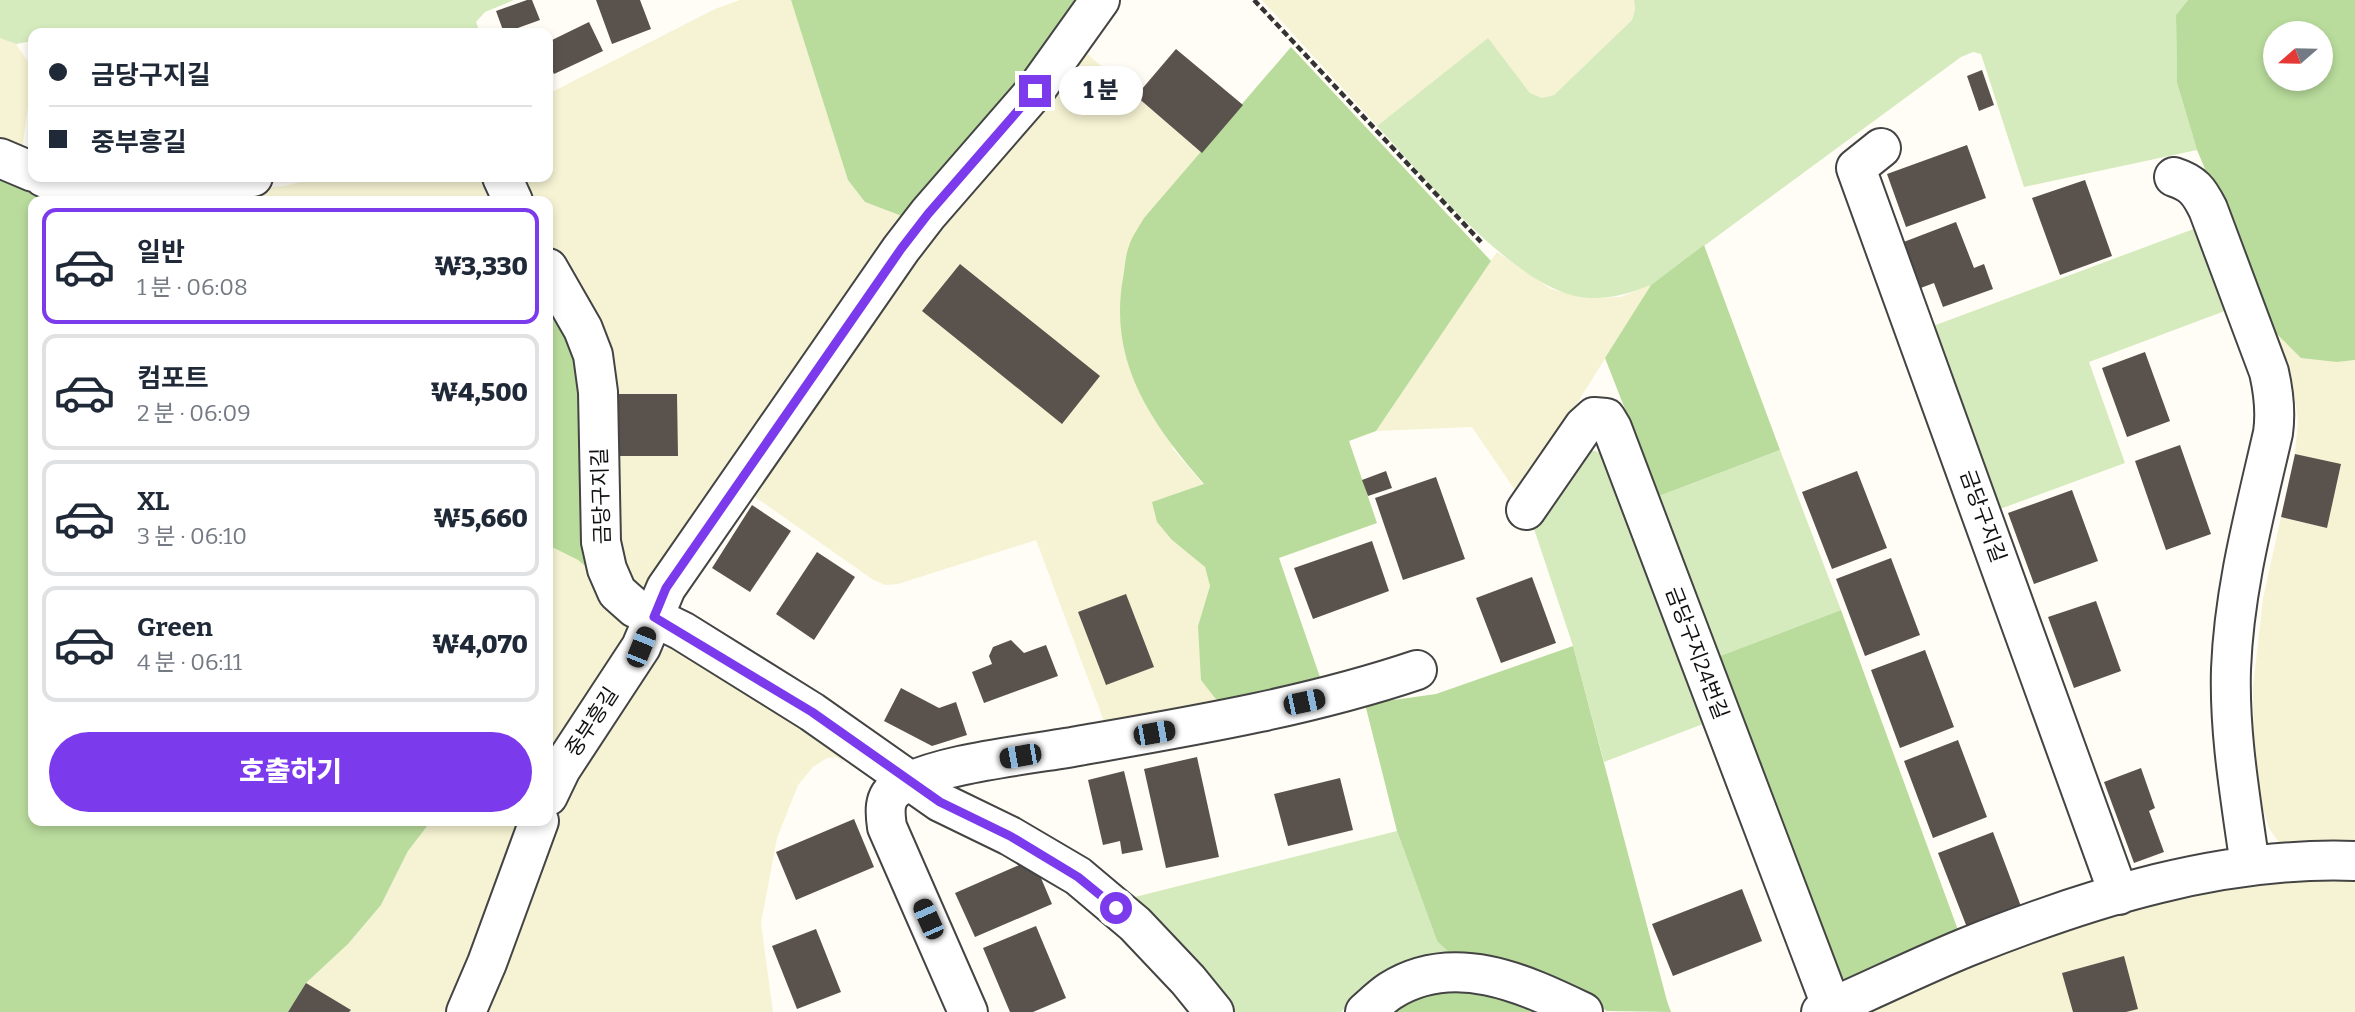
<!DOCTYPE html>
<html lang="ko">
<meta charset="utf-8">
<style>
:root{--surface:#fff;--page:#f2f2f3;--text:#1f2937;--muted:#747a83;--line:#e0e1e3;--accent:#7c3aed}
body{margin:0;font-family:Bitter,"Noto Sans KR",serif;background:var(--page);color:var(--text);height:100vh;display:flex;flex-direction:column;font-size:26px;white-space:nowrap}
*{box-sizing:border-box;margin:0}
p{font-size:23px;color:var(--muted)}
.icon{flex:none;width:38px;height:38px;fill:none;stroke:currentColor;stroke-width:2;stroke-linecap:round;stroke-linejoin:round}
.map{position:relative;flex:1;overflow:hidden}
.sheet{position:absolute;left:28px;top:196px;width:525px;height:630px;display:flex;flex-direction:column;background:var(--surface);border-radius:14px;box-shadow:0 4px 10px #0003}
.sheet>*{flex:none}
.top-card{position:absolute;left:28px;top:28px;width:525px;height:154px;border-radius:14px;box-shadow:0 4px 10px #0003;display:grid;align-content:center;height:154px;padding:0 21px;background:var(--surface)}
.needle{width:46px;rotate:250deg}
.tools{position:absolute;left:2263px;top:21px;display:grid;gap:14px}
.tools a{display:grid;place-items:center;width:70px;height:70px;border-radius:50%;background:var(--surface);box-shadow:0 4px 10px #0003;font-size:35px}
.end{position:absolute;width:32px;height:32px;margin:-16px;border:9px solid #7c3aed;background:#fff;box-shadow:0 0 0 4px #fff}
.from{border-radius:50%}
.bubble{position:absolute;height:49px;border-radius:24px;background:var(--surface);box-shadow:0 4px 10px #0003;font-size:23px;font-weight:800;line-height:49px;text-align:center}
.car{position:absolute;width:21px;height:42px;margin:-21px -10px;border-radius:9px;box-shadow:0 0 5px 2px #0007;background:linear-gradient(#222 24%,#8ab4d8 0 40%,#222 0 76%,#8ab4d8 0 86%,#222 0)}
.top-card b{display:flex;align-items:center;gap:24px;height:66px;font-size:26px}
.top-card b+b{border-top:2px solid var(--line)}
.top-card i{width:18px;height:18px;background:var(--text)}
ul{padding:12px 0 0;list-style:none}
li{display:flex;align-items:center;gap:21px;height:116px;margin:0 14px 10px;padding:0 7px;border:4px solid var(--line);border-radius:14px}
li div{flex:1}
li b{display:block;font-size:26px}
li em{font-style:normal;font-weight:800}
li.active{border-color:var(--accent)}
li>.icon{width:63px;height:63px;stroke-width:1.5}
.primary-button{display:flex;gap:14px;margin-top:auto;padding:14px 21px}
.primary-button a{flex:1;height:80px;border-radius:42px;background:var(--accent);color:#fff;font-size:28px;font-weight:800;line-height:80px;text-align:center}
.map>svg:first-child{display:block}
</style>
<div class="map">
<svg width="2355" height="1012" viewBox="0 0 2355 1012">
<rect width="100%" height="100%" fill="#fffdf5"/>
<!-- farmland -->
<path fill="#f6f3d4" d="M740,0H791L865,202L907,218L653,587L642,591L630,588L555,260L548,246V201H525L514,177H548V94L715,9Z
M1262,0H1634L1635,10L1632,20L1554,95L1542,98L1530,93L1488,39L1377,126Z
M0,38L16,44L28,62L30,90L22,151L0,144Z
M1085,52L1202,153L1144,218L1173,449L1204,485L1152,502L1172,540L1205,567L1210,586L1198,626L1227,705L1105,724L1036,540L898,584L885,585L872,579L748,492L893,285Z
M322,177H477L496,201H254L251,189L284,186Z
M1497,252L1551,289L1587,298L1620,297L1651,285L1519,496L1472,427L1376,431Z
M2273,330L2337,362L2355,360V851L2299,852L2279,843L2269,828L2259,798L2254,762L2253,687L2263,599L2281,517L2327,528L2341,465L2295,454L2298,420L2292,380Z
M548,545L578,560L591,571L626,619L631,632L548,764Z
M671,647L687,649L836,745L844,763L837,757L827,758L813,767L798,785L777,838L761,923L773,1012H476L548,823L658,650Z
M431,821H525L454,1012H350L306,983L348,944L381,905L408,851Z
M2355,874V1012H1838L2175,891Z"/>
<!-- green -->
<path fill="#d5ebbd" d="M0,0H514L485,12L476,22L480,33H33V41L16,44L0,38Z
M1634,0H2188L2176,15L2177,83L2197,150L2024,187L1981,54L1973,52L1961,57L1651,285C1630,293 1612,299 1589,298C1519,295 1424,176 1377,126L1488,38L1530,93L1542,98L1554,95L1632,20L1635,10Z
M2199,227L2230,309L2089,362L2125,463L2000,509L1933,326Z
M1780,450L1841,610L1720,656L1659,496Z
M1589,451H1596L1602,455L1703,724L1604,762L1573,646L1534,529L1536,520Z
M1397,831L1437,941L1460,956L1377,979L1341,1012H1233L1127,899Z"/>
<!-- forest -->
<path fill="#b9dc9c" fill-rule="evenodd" d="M791,0H1076L1053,39L907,218L865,202L848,180Z
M2188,0H2355V360L2337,362L2301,358L2273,330L2197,150L2177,83L2176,15ZM2275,33H2320V79H2275Z
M1291,47L1491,261L1376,431L1349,441L1377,523L1279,558L1322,683L1227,705L1215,698L1201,680L1198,626L1210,586L1205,567L1172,540L1157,522L1152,502L1204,484C1151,423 1108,362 1123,278C1125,268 1125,256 1129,246C1132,236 1139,227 1144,218Z
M0,167L82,201H33V821H431L408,851L381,905L348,944L306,983L288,1012H0Z
M1704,245L1780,450L1659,496L1605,358L1651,285Z
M548,295L580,349L591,571L578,560L548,545Z
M1841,610L1962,941L1854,982L1839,977L1830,963L1720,656Z
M1573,646L1667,1001L1671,1012L1607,1011L1564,989L1449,952L1437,941L1397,831L1365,704L1436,694Z
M1451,977L1562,1012H1376Z"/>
<!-- building -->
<path fill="#5a524d" d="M527,0H532L540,20L504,33L496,11Z
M596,0H640L651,29L612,44Z
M589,22L603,51L554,74L548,62V42Z
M1176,49L1243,105L1202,153L1136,96Z
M1982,70L1994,105L1979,111L1967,76Z
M1967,145L1986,198L1906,227L1887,174Z
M2085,180L2112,256L2060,275L2032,198Z
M1956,222L1974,268L1984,264L1993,289L1943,307L1934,283L1918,289L1901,243Z
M960,264L1100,376L1062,424L922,311Z
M2145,352L2170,421L2127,437L2102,368Z
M615,394H677L678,456H617Z
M2180,445L2211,534L2166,550L2135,461Z
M2295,454L2341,464L2327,528L2281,517Z
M1386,471L1392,488L1368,496L1362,480Z
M1857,471L1887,548L1832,569L1802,492Z
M1436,477L1465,559L1403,580L1375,498Z
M2072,490L2098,561L2034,584L2008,513Z
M752,505L791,531L750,592L712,568Z
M1372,541L1389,591L1313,619L1294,568Z
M817,552L855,577L814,640L776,614Z
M1891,558L1920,635L1865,656L1836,579Z
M1532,577L1556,643L1501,663L1476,598Z
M1126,594L1154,667L1106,685L1078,612Z
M2096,601L2121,671L2074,688L2048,617Z
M1011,640L1024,653L1046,645L1058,676L984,703L972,672L992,664L989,656L993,647Z
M1925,650L1954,727L1900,748L1871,670Z
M901,688L939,708L956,702L967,735L932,746L884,721Z
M1958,740L1987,817L1933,838L1904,761Z
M1197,757L1219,857L1166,868L1144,769Z
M2141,768L2155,808L2149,811L2164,852L2134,863L2104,782Z
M1124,771L1143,850L1122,854L1120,841L1103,845L1088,780Z
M1340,778L1353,830L1288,846L1274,794Z
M854,819L874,867L796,900L776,852Z
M1993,832L2022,909L1968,930L1938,853Z
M1033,859L1052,904L975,937L955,893Z
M1742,889L1762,941L1673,976L1652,924Z
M1036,926L1066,998L1033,1012H1010L983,948Z
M816,929L841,992L797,1009L772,946Z
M2124,956L2138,1009L2126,1012H2073L2062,973Z
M306,983L351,1010L349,1012H288Z"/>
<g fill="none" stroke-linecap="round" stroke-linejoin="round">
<!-- minor casing -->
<g stroke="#444" stroke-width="42">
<path id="minor" d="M1881,148L1856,168L2119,895
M0,158L33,172
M43,177L83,194L112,198L253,177
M502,177L513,201
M2174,177C2193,183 2199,191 2208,209L2269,372C2274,394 2276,412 2273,433C2255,512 2234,589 2231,669C2229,735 2241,801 2250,866
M548,268L583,329L593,355L598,392L601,542L607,569L617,592L635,608L682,631L812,712L940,802L1010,836L1078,876L1135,924L1188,980L1214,1012
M1526,510L1584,426L1594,417L1606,418L1612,428L1832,1008
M548,796L561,769L641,647L666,588L901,249L928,214L1035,91L1100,0
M466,1012L487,963L539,821
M968,1012L887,827C885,813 883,797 897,788C937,763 1029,755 1078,746C1192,726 1307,707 1417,670
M1365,1012C1373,1005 1381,997 1390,991C1453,951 1523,983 1583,1012
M1821,1012C1870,991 1918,967 1967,947C2089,898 2222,856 2355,861"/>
</g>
<!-- path -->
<path stroke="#333" stroke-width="4.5" stroke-dasharray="7 3.5" stroke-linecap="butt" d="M1254,0L1481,242"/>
<!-- minor -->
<use href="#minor" stroke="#fff" stroke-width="38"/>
</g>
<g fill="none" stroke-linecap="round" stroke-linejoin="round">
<!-- route -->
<path stroke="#7c3aed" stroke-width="9" d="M1035,91L928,214L901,249L666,588L654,617L812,712L940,802L1010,836L1078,877L1116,908"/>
</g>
<g text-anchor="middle" stroke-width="7" stroke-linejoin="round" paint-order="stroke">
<!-- street labels -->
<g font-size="21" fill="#111" stroke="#fff">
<text transform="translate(601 496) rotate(-92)" y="7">금당구지길</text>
<text transform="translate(1983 516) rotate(70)" y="7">금당구지길</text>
<text transform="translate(1697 653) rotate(69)" y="7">금당구지24번길</text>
<text transform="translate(592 722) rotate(-57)" y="7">중부흥길</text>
</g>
</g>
</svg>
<div class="tools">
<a><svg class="needle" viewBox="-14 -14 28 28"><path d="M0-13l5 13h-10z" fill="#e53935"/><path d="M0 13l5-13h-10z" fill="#747a83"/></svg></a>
</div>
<i class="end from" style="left:1116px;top:908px"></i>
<i class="end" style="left:1035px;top:91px"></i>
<div class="bubble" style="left:1059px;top:66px;width:84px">1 분</div>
<i class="car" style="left:641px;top:647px;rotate:22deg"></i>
<i class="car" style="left:1304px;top:702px;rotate:78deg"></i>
<i class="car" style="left:1154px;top:733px;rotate:80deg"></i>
<i class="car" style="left:1020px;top:756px;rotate:260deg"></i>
<i class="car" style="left:928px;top:919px;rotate:336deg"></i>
<div class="top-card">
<b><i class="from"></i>금당구지길</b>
<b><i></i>중부흥길</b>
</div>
<section class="sheet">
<ul>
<li class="active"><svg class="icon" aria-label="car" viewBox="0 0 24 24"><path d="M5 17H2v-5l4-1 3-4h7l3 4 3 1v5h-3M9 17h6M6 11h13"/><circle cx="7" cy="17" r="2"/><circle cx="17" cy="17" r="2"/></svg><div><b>일반</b><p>1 분 · 06:08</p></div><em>₩3,330</em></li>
<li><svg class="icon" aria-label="car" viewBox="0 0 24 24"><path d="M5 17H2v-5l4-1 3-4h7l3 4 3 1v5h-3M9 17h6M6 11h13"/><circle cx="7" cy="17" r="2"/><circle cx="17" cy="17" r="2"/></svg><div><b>컴포트</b><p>2 분 · 06:09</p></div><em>₩4,500</em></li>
<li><svg class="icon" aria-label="car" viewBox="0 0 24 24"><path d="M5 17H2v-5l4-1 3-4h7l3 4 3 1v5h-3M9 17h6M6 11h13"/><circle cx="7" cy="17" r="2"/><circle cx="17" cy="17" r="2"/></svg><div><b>XL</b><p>3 분 · 06:10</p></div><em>₩5,660</em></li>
<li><svg class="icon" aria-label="car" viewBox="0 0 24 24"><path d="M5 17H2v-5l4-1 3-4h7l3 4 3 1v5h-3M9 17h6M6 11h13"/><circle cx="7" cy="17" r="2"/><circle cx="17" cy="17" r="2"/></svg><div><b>Green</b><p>4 분 · 06:11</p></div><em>₩4,070</em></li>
</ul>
<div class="primary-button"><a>호출하기</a></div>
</section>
</div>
